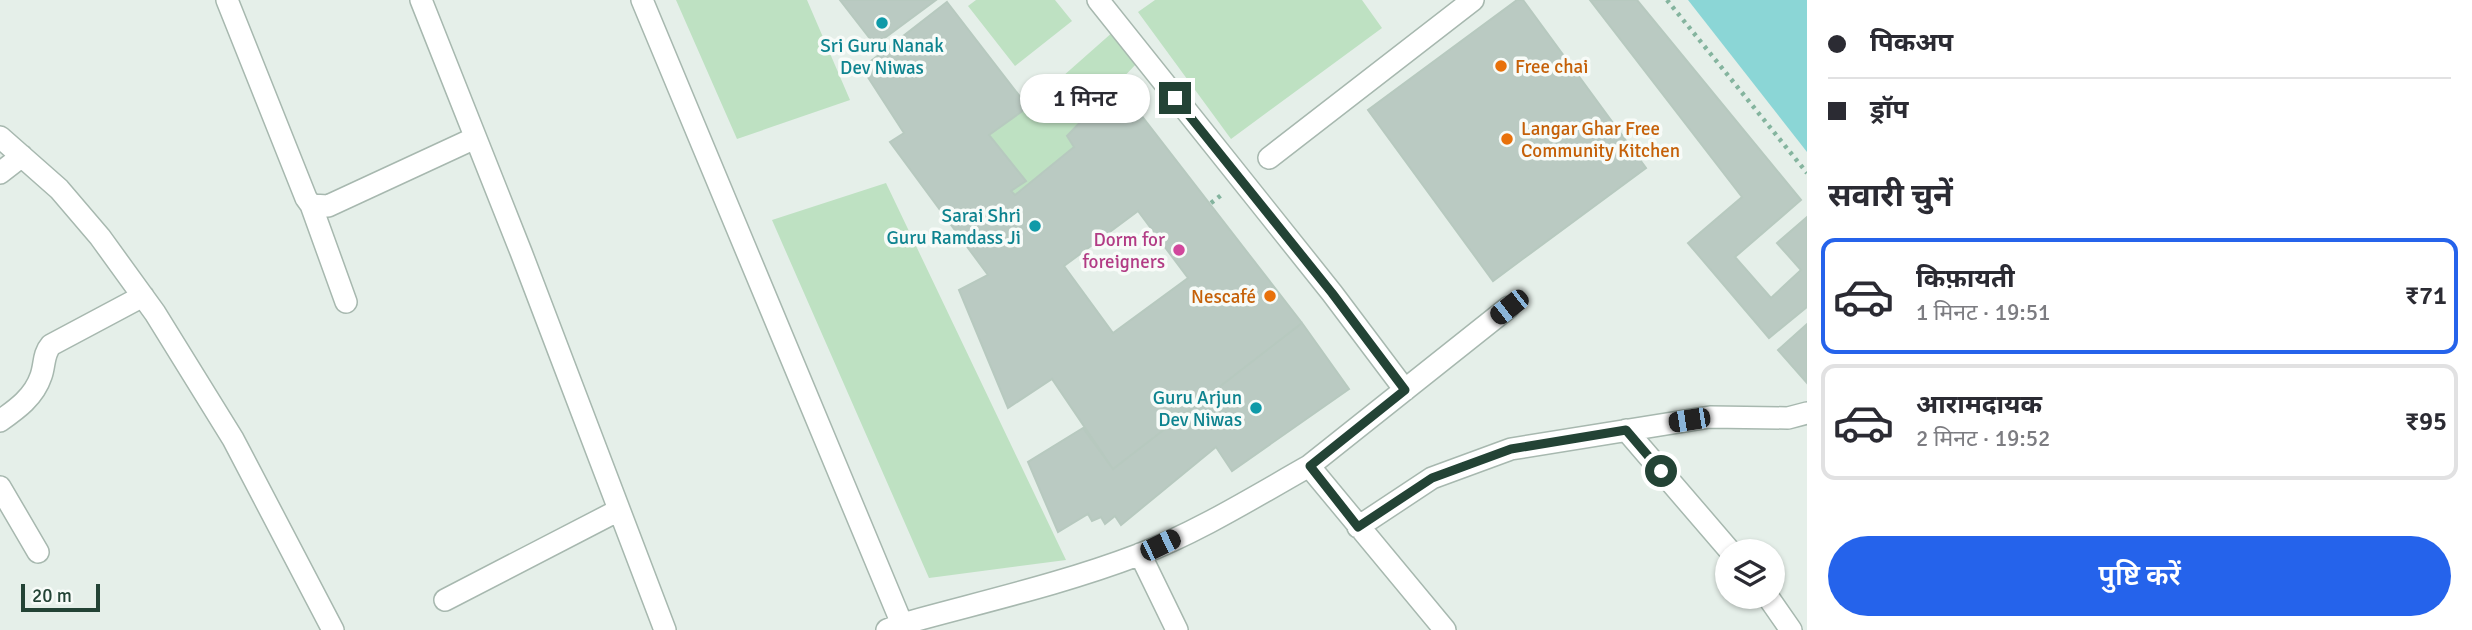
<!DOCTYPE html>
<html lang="hi">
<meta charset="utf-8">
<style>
:root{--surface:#fff;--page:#f2f2f3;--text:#2b2b33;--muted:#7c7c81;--line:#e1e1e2;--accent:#2563eb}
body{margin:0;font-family:Signika,"Noto Sans Devanagari",sans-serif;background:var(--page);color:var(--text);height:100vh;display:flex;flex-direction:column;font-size:26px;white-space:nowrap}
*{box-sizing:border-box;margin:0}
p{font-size:23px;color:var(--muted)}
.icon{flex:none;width:38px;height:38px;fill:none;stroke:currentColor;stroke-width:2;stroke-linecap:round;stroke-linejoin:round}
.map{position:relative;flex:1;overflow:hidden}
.panel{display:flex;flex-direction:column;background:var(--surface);width:665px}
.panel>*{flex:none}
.hud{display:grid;align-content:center;height:154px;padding:0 21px;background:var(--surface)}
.fabs{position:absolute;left:1715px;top:539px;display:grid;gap:14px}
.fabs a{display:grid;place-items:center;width:70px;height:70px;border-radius:50%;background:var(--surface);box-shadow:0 2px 5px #0004;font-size:35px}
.scale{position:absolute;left:21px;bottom:18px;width:79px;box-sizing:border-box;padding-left:7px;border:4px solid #234335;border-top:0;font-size:19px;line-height:24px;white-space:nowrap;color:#234335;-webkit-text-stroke:5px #f7fbf8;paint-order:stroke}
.end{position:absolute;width:32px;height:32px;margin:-16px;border:9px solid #234335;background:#fff;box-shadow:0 0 0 4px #fff}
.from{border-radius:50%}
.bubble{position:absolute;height:49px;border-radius:24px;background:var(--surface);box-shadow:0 2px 5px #0004;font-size:23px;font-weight:600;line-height:49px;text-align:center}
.car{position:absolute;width:21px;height:42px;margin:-21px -10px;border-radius:9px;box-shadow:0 0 5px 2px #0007;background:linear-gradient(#222 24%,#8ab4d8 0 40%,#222 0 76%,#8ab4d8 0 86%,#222 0)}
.hud b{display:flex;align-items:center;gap:24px;height:66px;font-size:26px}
.hud b+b{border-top:2px solid var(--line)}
.hud i{width:18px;height:18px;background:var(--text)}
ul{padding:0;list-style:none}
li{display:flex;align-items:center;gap:21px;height:116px;margin:0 14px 10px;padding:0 7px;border:4px solid var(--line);border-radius:14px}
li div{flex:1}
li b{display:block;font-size:26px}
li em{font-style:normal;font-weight:600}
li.on{border-color:var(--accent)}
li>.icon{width:63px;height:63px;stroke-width:1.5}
h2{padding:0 21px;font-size:32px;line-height:84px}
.action{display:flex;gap:14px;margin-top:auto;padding:14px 21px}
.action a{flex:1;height:80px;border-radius:42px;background:var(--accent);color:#fff;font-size:28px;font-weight:600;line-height:80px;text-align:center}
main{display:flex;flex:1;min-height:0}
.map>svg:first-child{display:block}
</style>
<main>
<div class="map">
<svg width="1807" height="630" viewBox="0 0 1807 630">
<rect width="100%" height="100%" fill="#e5efe9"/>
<!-- green -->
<path fill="#bee1c2" d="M676,0H807L850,100L737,139Z
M976,0H1055L1072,21L1015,66L968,6Z
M1155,0H1362L1382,28L1231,139L1138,12Z
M1114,31L1139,61L1067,136L1074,147L1015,195L1011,191L1026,181L989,135L1028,107Z
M886,183L1066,560L929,578L772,220Z"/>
<!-- water -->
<path fill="#8bd6d6" d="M1688,0H1807V152Z"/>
<!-- building -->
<path fill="#bacac2" stroke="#b7c9bf" stroke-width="2" fill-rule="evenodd" d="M840,0H936L875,45Z
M1517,0H1523L1646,168L1493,281L1368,110Z
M1590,0H1637L1801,200L1735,257L1771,298L1801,270L1777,243L1807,217V307L1769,338L1688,243L1742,197Z
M947,2L1028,107L989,135L1026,181L1011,191L1015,195L1074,147L1067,136L1117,84L1302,323L1113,469L1052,379L1008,408L959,290L988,275L890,142L904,133L862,68ZM1138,211L1188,278L1113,333L1064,266Z
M1302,323L1349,389L1232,471L1216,447L1121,525L1115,516L1105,524L1101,517L1092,521L1088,514L1058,532L1028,462L1083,428L1113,469Z
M1807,324V383L1778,350Z"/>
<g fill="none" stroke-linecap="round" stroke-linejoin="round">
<!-- street casing -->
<g stroke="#a7b8af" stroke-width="24">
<path id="street" d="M227,0L306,198L311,205L328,206L475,138
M421,0L521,252L665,630
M642,0L902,624L887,630
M1098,0L1332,293L1405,390
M0,137L59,189L100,237L155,313L233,439L333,630
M1269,158L1473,0
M0,173L22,156
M311,205L346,302
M0,421C17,409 34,397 41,376C45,365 43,354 51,345L143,296
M1626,430L1730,551
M1309,466L1509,307
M0,487L38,552
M1358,527L1432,478L1511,449L1710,417L1788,418L1807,413
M1140,554L1177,630
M1768,597L1791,630
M445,600L619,510
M902,624C981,602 1062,584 1138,555C1198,532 1254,497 1309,466L1445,630"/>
</g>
<!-- path -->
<path stroke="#84b49e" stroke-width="4.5" stroke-dasharray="3.5 5" stroke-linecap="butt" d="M1667,0L1807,173
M1211,203L1224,193"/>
<!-- street -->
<use href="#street" stroke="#fff" stroke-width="21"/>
</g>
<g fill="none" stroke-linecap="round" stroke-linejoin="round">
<!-- route -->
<path stroke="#234335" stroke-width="9" d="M1175,98L1332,293L1405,390L1310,466L1358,527L1432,478L1511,449L1626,430L1661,471"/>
</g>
<!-- markers -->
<g fill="#0f9aa8" stroke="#f7fbf8" stroke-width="2.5">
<circle cx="882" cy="23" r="7"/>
<circle cx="1035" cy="226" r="7"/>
<circle cx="1256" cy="408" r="7"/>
</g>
<g fill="#e8710a" stroke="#f7fbf8" stroke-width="2.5">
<circle cx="1501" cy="66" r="7"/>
<circle cx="1507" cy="139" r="7"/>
<circle cx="1270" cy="296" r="7"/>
</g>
<circle fill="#d1479c" stroke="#f7fbf8" stroke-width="2.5" cx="1179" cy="250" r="7"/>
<g text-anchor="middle" stroke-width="7" stroke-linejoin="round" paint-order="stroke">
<!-- culture labels -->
<g font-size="19" fill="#0d838f" stroke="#f7fbf8" text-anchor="end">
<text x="882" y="52" text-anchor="middle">Sri Guru Nanak<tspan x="882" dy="22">Dev Niwas</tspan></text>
<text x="1021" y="222">Sarai Shri<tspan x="1021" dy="22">Guru Ramdass Ji</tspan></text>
<text x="1242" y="404">Guru Arjun<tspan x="1242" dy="22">Dev Niwas</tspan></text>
</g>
<!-- food labels -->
<g font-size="19" fill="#c56008" stroke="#f7fbf8" text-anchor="start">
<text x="1515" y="73">Free chai</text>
<text x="1521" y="135">Langar Ghar Free<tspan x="1521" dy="22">Community Kitchen</tspan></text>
<text x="1256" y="303" text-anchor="end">Nescafé</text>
</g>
<!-- hotel labels -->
<g font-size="19" fill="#b23c85" stroke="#f7fbf8" text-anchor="end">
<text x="1165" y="246">Dorm for<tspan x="1165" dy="22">foreigners</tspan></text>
</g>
</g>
</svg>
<div class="fabs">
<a><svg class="icon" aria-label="layers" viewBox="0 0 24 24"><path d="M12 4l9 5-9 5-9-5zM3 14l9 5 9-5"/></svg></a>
</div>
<div class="scale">20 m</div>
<i class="end from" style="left:1661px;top:471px"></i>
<i class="end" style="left:1175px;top:98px"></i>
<div class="bubble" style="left:1020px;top:74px;width:130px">1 मिनट</div>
<i class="car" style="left:1509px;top:307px;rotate:232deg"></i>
<i class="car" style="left:1689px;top:420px;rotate:261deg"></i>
<i class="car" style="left:1160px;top:545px;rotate:64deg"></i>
</div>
<section class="panel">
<div class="hud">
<b><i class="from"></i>पिकअप</b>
<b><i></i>ड्रॉप</b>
</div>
<h2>सवारी चुनें</h2>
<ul>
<li class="on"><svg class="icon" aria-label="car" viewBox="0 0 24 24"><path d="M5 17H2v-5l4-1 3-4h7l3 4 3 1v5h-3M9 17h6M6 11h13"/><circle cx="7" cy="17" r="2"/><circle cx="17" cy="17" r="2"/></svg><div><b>किफ़ायती</b><p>1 मिनट · 19:51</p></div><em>₹71</em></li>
<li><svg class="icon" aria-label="car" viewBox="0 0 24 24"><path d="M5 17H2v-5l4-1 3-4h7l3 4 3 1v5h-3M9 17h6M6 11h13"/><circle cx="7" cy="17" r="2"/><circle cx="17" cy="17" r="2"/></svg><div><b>आरामदायक</b><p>2 मिनट · 19:52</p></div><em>₹95</em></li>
</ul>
<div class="action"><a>पुष्टि करें</a></div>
</section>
</main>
